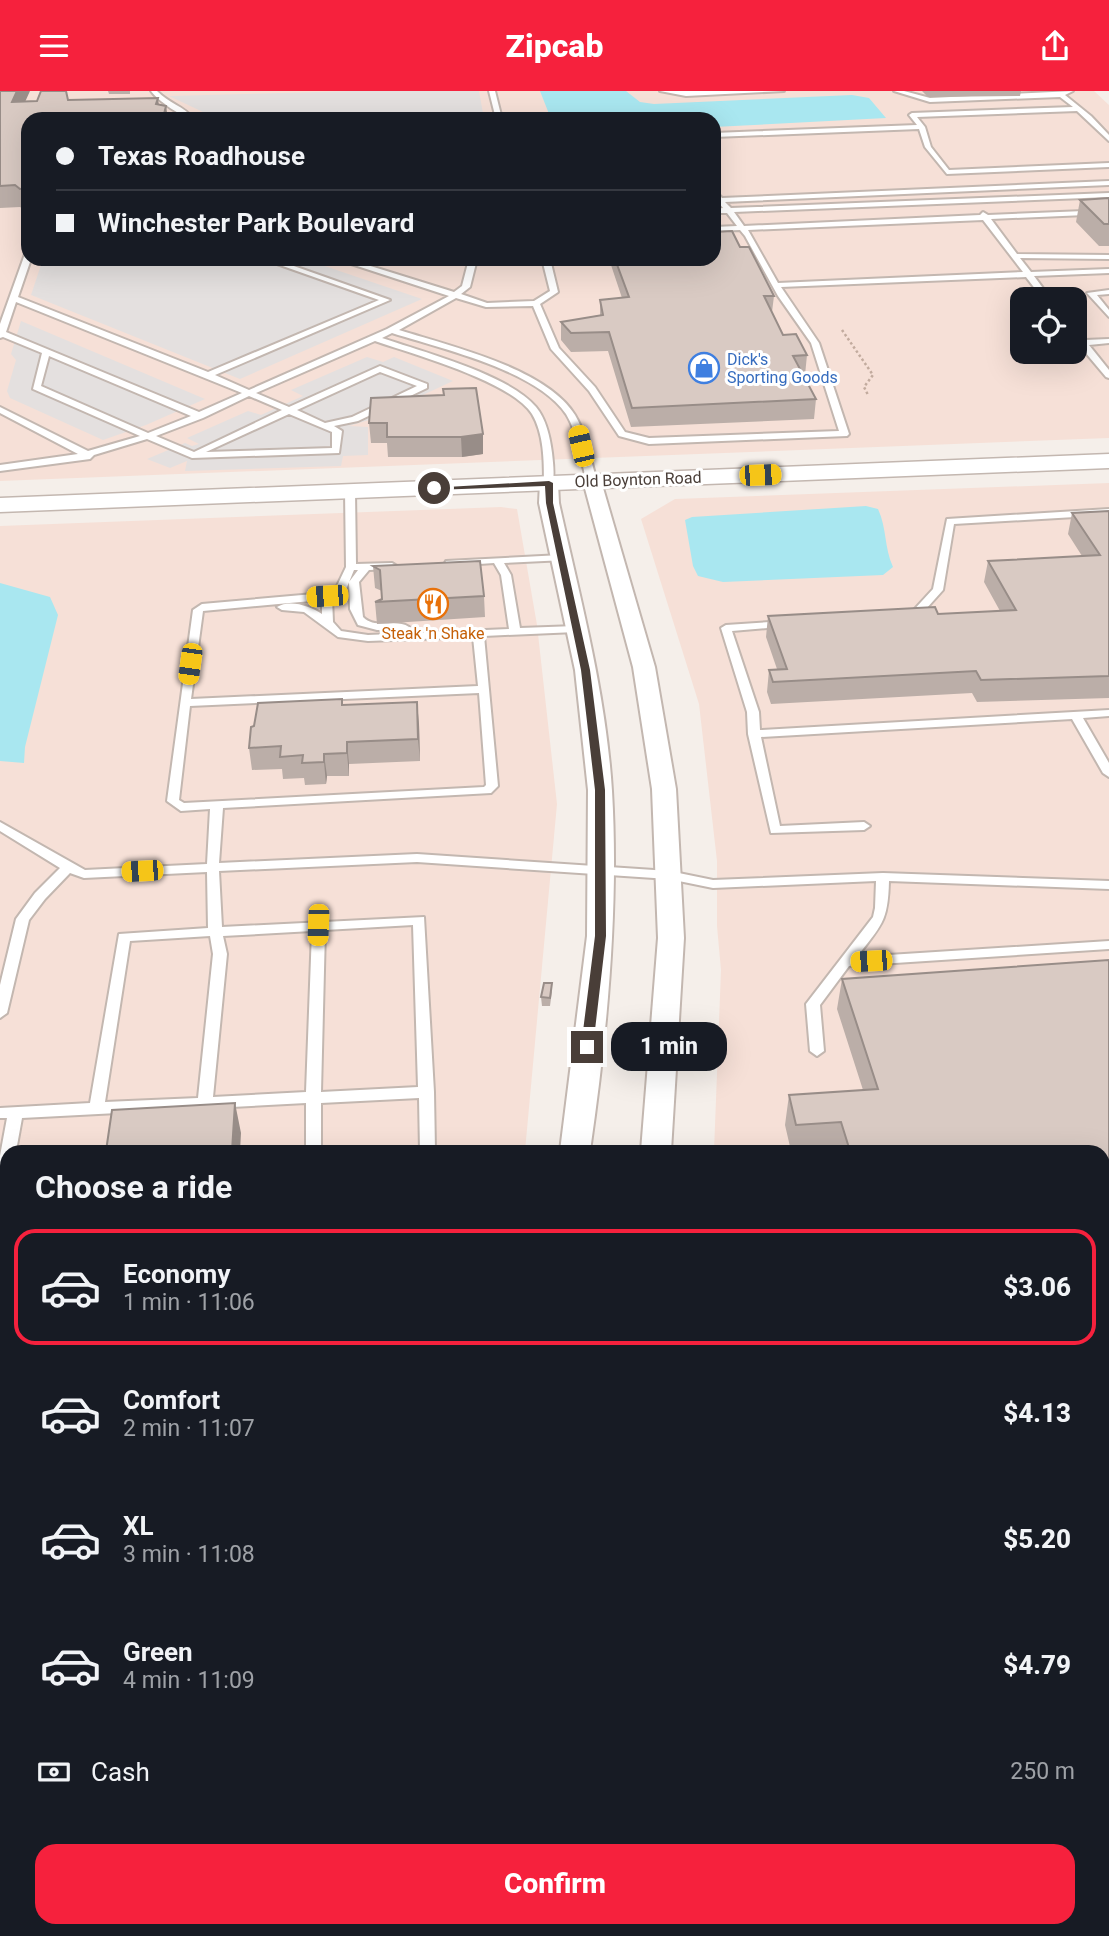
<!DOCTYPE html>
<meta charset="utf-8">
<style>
:root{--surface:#171b24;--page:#242831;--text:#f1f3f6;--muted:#9ea1a6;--line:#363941;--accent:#f6213d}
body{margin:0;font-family:Roboto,sans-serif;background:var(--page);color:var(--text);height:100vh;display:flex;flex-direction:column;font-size:26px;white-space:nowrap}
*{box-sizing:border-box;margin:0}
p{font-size:23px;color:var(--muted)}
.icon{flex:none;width:38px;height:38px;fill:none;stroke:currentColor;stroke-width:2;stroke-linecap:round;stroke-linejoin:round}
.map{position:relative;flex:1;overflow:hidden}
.sheet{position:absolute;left:0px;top:1054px;width:1110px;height:793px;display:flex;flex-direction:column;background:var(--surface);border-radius:21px 21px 0 0;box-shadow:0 7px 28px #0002}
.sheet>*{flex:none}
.top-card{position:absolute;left:21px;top:21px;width:700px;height:154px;border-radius:21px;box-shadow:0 7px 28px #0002;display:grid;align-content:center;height:154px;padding:0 35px;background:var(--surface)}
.buttons{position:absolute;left:1010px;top:196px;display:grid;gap:14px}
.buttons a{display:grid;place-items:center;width:77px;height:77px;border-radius:14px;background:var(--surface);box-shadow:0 7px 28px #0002;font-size:35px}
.end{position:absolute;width:32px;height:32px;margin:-16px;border:9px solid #493e38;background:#fff;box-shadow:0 0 0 4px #fff}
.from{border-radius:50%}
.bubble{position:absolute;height:49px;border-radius:21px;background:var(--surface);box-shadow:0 7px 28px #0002;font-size:23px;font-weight:800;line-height:49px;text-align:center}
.car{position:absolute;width:21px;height:42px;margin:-21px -10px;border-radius:9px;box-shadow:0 0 5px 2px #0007;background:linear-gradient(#f5c518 24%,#345 0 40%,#f5c518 0 76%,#345 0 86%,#f5c518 0)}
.top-card b{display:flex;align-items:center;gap:24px;height:66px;font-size:26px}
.top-card b+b{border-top:2px solid var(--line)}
.top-card i{width:18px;height:18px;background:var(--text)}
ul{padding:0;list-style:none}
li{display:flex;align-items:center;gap:21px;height:116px;margin:0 14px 10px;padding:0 21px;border:4px solid transparent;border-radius:21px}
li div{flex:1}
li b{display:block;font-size:26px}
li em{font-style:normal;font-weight:800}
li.on{border-color:var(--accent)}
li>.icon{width:63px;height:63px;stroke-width:1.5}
h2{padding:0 35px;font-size:32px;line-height:84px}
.pay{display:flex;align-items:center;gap:18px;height:77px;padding:0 35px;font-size:26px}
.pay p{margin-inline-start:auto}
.action{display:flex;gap:14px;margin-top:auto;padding:14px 35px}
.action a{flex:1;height:80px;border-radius:21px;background:var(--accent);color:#fff;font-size:28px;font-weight:800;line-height:80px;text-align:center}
header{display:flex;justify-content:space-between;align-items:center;height:91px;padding:0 35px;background:var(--accent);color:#fff;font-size:32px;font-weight:800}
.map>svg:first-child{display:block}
</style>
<header><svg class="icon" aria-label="menu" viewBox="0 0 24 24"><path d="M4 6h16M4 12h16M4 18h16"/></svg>Zipcab<svg class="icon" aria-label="share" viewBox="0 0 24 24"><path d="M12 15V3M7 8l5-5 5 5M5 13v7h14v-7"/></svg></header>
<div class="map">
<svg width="1109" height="1845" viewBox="0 0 1109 1845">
<rect width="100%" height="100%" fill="#f5efea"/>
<!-- commercial -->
<path fill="#f6e0d7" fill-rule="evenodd" d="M0,0H1094L1109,14V347L0,390ZM28,28H714V168H28ZM1022,208H1074V261H1022Z
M1109,392V1845H771L770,1839H1102V1060H714L721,879L717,835V770L699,613L641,428L675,408Z
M501,416L517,418L537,534L557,713L525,1060H7V1839H510L511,1845H0V435Z"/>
<!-- parking -->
<path fill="#e4e0df" d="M354,0H479L484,28H202L203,21L169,5Z
M43,168H304L422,208L240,288L31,204Z
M21,230L205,308L146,334L103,349L10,307L7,300L16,269L11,263Z
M367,266L383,271L394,266L453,290L369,329L349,335L368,336V364L343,365L341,375L185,380L187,370L170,377L147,368L185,352L192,355L199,353L187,347L248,320L261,324L303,305L291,299Z"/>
<!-- water -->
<path fill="#a9e7f0" d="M540,0H626L640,11L654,13L852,4L869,7L886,27L714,36V28H551Z
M866,415L878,418C887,437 884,457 893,476L883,484L723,491L698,485L693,475L685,429L692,426Z
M0,492L50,506L58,524L25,656L24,672L0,670Z"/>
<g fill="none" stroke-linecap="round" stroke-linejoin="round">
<!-- service casing -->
<g stroke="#c3b7b0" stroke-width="4">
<path id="service" d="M151,0H157C168,12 184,15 194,28C184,28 157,9 151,0Z
M489,0H495L502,28H496Z
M660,0H784L686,5Z
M894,0H904L930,7L1073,0L1065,4L1091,25L1109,44V50L1077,20L917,26L925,36L931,56L949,79L1109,72V76L947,83L925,56L919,38L714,46V42L917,34L909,24L912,22L1073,16L1060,6L930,11Z
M1109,90V94L725,111L731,117L1109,102V106L734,121L744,135L980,124L983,121L988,124L1109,119V123L991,128L1017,163L1109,164V168L1020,167L1031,181L1109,178V182L1034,185L1051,208H1043L1026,186L781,196L819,252L849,343L847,345L649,353L619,345L589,300L551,258L533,215L486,216L456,207L399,239C450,255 546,277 575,324C587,344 590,368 597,390L595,392L587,390C580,369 578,342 566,323C536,279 442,258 392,242L382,247C423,261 508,283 536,316C546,328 550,346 552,362C553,372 555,384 552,394L544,392C544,370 544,343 532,323C511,290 412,263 375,250L256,302L289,316L380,275L427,293V297L358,330L334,335L342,340L339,362L192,367L147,348L94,364L90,368L0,380V374L78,363L0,322V316L88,360L140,345L33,298L42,262L3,246L0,247V233L25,163H28V168H31L18,206L208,281L379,209L263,168H274L390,209L215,284L249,299L387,238L449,205L336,168H348L454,201L462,195L469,168H477L470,196L461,203L487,212L534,210L550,200L542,168H550L558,201L540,213L559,257L595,296L625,341L649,347L839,340L811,252L778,205L745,145L740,139L714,140V136L737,135L727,122H714V118L723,117L718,111H714V99L722,107ZM983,129L1023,181L778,192L748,139ZM16,211L242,302L199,321L6,241ZM49,265L191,325L148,342L41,295ZM380,281L417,295L352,326L325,332L297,319ZM249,305L282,319L194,361L156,345L203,327ZM289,323L332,341V357L206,361Z
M1109,199V203L1097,204L1109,219V226L1087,202Z
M1074,240L1085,249L1109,248V252L1089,254L1109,279V287L1106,286L1074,248Z
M350,397L355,400L356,473L392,472L397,475L392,478L369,479L359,491L363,526C376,539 396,527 409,536L404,539H377L358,534L350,518L349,491L358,479H354L345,501L332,507L333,531L341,540L368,544L509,538L501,484L494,472L450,475L445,472L446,470L561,464L565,465V469L504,472L511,484L520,537L576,535L581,538L576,541L484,545L498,695L491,702L223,717L219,772L417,763L669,780L713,789L883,782L1109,790V798L889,790C888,832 881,834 857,866L1109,850V858L849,875L820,914L824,960L817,965L810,960L806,913L873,826L875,817L876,790L713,797L669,788L417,771L219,780L222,836L424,826L434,1001L435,1060H420L419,1007L321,1012V1060H306V1012L22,1027L16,1060H7V1104L0,1109V1065L7,1027H0V1017L90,1012L119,843L208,837L207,781L84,787L70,782L45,808L29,829L7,922L0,927V894L16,828L35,802L60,777L0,740V731L85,779L207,773L210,718L181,720L167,710L193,519L202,513L325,502L336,497L346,476L345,400ZM322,509V523C310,515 290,508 277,516L282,519L304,521L338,546L368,550L473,546L478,595L191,608L203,520ZM479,602L486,694L484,696L184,712L179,709L190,615ZM413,834L418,996L321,1001L325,839ZM312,840L306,1001L213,1006L227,863L223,845ZM210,845L213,863L198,1007L105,1011L130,850Z
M1109,418V424L954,433L943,499L917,528L908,529L903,526L910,523L933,498L947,428Z
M786,530L791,533L790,535L732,540L759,621L760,639L1109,619V625L1083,627L1109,672V686L1103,682L1072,628L761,646L780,735L864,731L870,735L864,739L771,742L748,643L747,621L721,537L726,534Z
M1109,1196V1210L1102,1211V1197Z
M1109,1293V1307L1102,1308V1294Z
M1109,1407V1423L1102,1424V1408Z
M7,1418V1434L0,1435V1419Z
M0,1622H7V1642H0Z
M1109,1650V1670L1102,1671V1651Z
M7,1719V1744L0,1746V1721Z
M876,1839H898L899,1845H877Z"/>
</g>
<!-- minor casing -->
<g stroke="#c3b7b0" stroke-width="4">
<path id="minor" d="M592,384L601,390L655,576L676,698L684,847L671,1060H641L658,847L652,698L633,576L583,390Z
M549,386L558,392L559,412C580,507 606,602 612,700C619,817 607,944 590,1060H560L587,845L588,699L575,579L539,412L540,392Z
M550,1839H594L595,1845H551Z
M665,1839H709L710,1845H666Z"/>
</g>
<!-- tertiary casing -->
<g stroke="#c3b7b0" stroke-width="3">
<path id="tertiary" d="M1109,363V377L0,421V407Z"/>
</g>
<!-- path-far1 -->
<path stroke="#c2ab9e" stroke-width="2" stroke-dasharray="2 2" stroke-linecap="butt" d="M224,28L225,24"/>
<!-- path -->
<path stroke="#c2ab9e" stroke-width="2.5" stroke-dasharray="2.5 2.5" stroke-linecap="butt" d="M842,239L873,284L864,296L868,304"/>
<!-- service -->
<use href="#service" fill="#fff" fill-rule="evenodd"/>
<!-- minor -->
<use href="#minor" fill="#fff" fill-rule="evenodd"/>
<!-- tertiary -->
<use href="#tertiary" fill="#fff" fill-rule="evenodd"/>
</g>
<!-- wall -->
<path fill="#bbaea8" d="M0,0L25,10H37L66,0L28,28V119H25L20,116L0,117Z
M108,0H130V3H109Z
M922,0H1021L1020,5L928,6Z
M1109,107V155H1099L1076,131L1080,109Z
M740,156L774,205L772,221L783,244L807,264L805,284H803L816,308L814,328L631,336L608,260L571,261L561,249V231L600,224V209L622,207L609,168H714Z
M443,298L483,343V363L462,366H388L387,352H371L369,332L444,304Z
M1109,420V607L977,611L972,602L771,613L767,601L769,579L777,578L766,546L768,525L938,523L1000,520L984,491L988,470L1082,465L1068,443L1072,422Z
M373,475L484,505L485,526L377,533L375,511L382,508V500L375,497Z
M343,614L419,633L420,670L349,673V685H327L326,693L305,694L304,687L283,688L282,678L252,679L249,657Z
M1109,869V1146L1102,1147V1060H791L785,1034L789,1004L863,999L837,918L842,888Z
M552,900L550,915H542L541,906Z
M1102,1434L1105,1442H1109V1597L1102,1598Z
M1109,1687V1845H956L955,1839H1102V1688Z"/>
<!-- shaded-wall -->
<path fill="#988d88" d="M17,0H30L16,31L12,11Z
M158,7L160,23L166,15L168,28H152Z
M483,343V363L462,366L461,346Z
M417,611L419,633L420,670L418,648Z
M347,651L349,673V685L347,662Z
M324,663L327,685L326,693L324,671Z
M235,1012L241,1042L240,1060H232Z"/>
<!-- building -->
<path fill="#d9cac3" stroke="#988d88" stroke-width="2" d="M0,0H17L12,11L37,10L41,0H66L68,9L158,7L156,13L166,15L164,23L153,25L152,28H28V97L20,98L15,94L0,95Z
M1109,107V133H1104L1080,109Z
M732,140L740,156H749L774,205H764L783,244L796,243L807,264L793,265L816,308L632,317L609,241L571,242L561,231L603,224L600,209L629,206L615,168H714V141Z
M476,297L483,343L461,346H387V332H369L371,307L444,304L443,298Z
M1109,420V585L981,589L976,580L773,591L769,579L787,578L768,525L935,516L938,523L1016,519L988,470L1100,464L1072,422Z
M480,470L484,505L375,511L382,508L380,479L373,475Z
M342,608V614L417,611L418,648L347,651V662L324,663V671L302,672L303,664L280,666L281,655L249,657L251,636L254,635L258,612Z
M1109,869V1118L1102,1119V1060H850L841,1031L796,1034L789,1004L878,998L842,888Z
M544,892H552L550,907L541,906Z
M235,1012L232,1060H106L112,1019Z
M1102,1434L1105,1442H1109V1573L1102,1574Z
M1109,1687V1835L1102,1836V1688Z
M971,1839H1077L1034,1845H973Z"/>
<!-- route -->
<path fill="#493e38" d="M549,390L553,392V412L590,579L605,699L606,845L593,956L587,960L581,956L595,845V699L581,579L546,412L545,395L434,399L430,397Z"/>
<!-- icons -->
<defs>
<g id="shop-ring" transform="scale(1.575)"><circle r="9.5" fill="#fff" stroke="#3f7fe0" stroke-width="1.5"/><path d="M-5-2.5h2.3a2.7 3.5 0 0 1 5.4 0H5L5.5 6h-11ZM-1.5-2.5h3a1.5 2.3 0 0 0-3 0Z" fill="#3f7fe0"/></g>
<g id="restaurant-ring" transform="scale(1.575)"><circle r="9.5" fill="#fff" stroke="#e8710a" stroke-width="1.5"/><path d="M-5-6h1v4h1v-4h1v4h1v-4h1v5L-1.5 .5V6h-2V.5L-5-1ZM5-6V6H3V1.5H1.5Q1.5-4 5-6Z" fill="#e8710a"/></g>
</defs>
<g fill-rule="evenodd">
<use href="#shop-ring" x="704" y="277"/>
<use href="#restaurant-ring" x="433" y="513"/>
</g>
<g text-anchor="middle" stroke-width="6" stroke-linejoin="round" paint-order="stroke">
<!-- far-shop labels -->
<g font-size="16" fill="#366cbe" stroke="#fff" text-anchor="start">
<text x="727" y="274">Dick's<tspan x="727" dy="18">Sporting Goods</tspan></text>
</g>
<!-- far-street labels -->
<g font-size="16" fill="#493e38" stroke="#fff">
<text transform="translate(638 388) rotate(-2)" y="6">Old Boynton Road</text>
</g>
<!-- far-food labels -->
<g font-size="16" fill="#c56008" stroke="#fff">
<text x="433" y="548">Steak 'n Shake</text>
</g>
</g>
</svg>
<div class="buttons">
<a><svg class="icon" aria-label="locate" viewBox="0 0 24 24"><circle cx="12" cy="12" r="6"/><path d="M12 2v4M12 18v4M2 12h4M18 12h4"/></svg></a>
</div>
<i class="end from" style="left:434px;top:397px"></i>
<i class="end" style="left:587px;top:956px"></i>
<div class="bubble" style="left:611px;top:931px;width:116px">1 min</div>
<i class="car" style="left:581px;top:355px;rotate:347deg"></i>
<i class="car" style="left:760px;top:384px;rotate:88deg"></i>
<i class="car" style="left:327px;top:505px;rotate:266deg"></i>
<i class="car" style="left:190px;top:573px;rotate:188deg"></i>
<i class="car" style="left:142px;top:780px;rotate:267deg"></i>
<i class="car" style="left:318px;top:834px;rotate:182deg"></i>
<i class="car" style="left:871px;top:870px;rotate:267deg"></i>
<div class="top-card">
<b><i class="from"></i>Texas Roadhouse</b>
<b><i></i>Winchester Park Boulevard</b>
</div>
<section class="sheet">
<h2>Choose a ride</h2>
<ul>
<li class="on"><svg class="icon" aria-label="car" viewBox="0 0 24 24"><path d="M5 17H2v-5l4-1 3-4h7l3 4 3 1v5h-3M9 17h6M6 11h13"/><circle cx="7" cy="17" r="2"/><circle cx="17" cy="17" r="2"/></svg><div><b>Economy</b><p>1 min · 11:06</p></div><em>$3.06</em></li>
<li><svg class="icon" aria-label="car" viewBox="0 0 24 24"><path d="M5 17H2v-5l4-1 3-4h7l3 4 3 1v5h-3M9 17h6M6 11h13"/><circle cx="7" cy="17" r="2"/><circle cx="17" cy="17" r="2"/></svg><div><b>Comfort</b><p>2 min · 11:07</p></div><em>$4.13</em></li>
<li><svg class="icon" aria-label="car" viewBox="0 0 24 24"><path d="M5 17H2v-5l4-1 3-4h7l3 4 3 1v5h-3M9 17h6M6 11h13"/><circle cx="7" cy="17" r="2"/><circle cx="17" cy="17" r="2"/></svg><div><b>XL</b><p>3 min · 11:08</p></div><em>$5.20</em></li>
<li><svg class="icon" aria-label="car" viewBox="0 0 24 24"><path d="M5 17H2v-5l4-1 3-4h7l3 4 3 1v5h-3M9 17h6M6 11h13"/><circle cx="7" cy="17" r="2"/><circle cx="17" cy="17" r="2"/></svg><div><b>Green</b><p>4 min · 11:09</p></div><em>$4.79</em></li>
</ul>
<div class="pay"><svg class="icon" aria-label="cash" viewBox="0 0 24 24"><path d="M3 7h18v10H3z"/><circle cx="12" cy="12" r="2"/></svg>Cash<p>250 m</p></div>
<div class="action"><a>Confirm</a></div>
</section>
</div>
